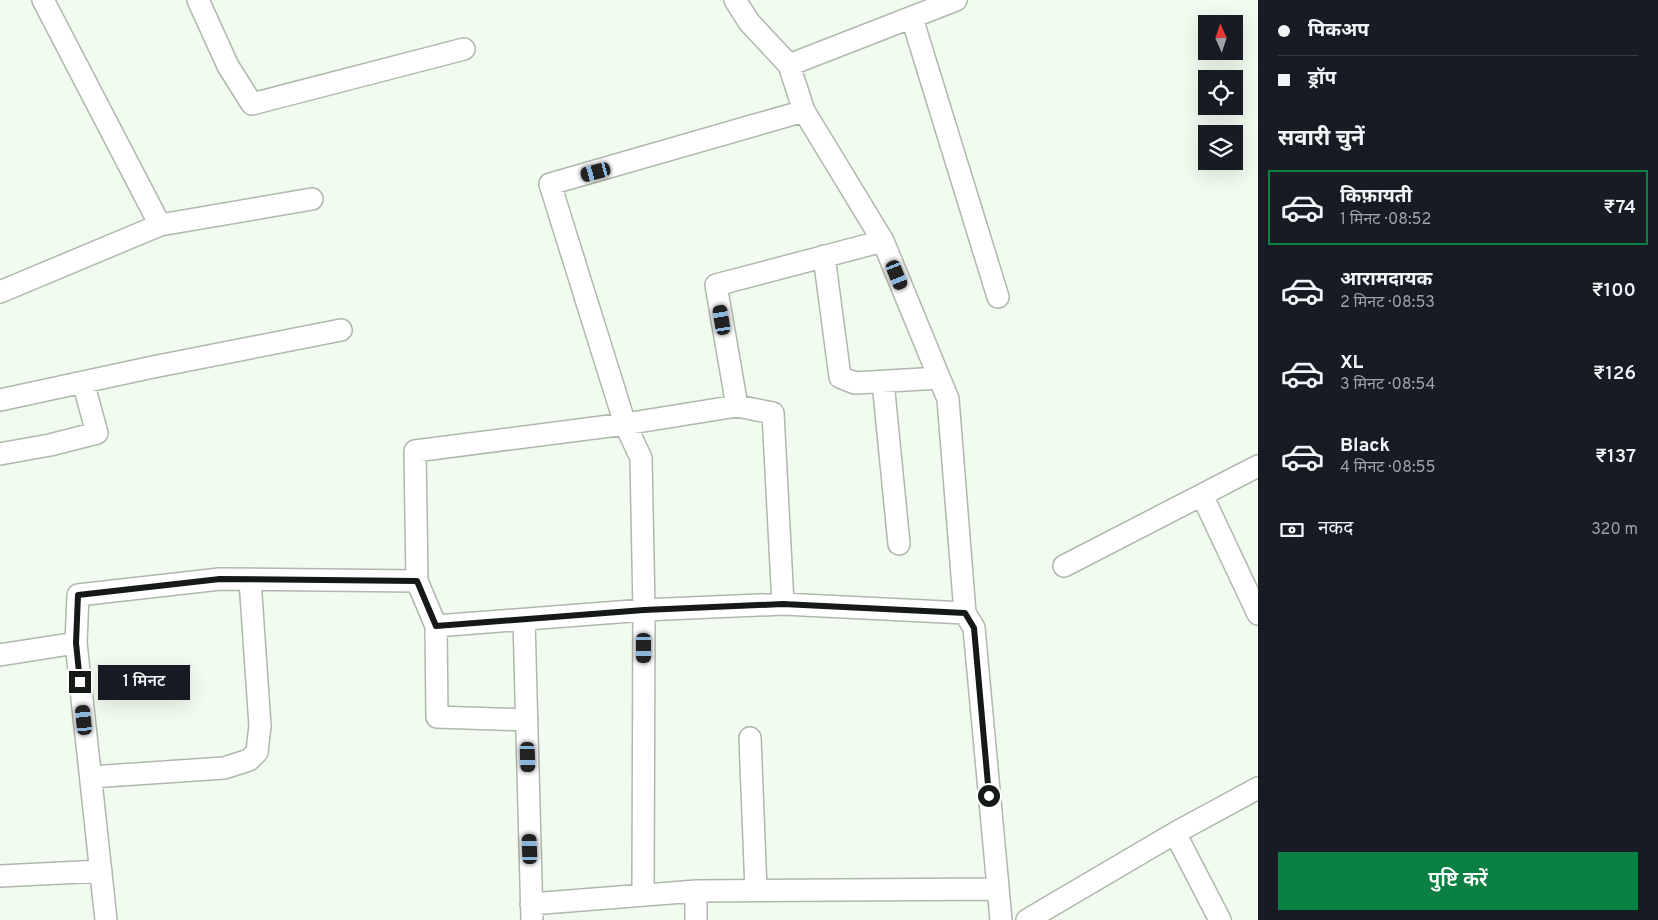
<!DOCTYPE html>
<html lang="hi">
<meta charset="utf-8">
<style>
:root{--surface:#171b24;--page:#20242c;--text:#f1f3f6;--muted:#9ea1a6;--line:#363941;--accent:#0b8043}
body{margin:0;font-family:Overpass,"Noto Sans Devanagari",sans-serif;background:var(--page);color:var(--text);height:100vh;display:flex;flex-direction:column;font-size:19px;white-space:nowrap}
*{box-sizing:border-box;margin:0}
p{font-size:16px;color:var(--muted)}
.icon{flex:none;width:28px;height:28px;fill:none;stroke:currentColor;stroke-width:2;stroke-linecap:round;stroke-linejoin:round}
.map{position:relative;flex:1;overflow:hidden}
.details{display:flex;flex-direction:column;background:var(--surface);width:400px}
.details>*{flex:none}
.hud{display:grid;align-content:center;height:110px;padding:0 20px;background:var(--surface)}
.needle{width:32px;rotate:357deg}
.buttons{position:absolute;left:1198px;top:15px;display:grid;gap:10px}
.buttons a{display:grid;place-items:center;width:45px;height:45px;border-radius:0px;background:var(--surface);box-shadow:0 5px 20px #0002;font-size:25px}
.end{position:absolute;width:22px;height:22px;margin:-11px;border:6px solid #161a16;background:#fff;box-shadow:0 0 0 2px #fff}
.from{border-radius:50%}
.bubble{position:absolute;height:35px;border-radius:0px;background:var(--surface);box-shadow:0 5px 20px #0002;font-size:16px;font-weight:600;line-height:35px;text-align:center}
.car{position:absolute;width:15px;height:30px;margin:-15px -8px;border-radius:6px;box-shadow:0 0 4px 1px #0007;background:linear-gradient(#222 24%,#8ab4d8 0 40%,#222 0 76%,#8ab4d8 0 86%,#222 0)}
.hud b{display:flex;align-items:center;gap:18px;height:48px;font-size:19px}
.hud b+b{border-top:1px solid var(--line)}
.hud i{width:12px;height:12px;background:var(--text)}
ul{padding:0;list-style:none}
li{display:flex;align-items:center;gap:15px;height:75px;margin:0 10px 8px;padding:0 10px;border:2px solid transparent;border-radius:0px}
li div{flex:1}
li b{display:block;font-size:19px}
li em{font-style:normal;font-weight:600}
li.active{border-color:var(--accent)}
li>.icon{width:45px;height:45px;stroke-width:1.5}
h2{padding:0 20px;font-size:22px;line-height:60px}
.pay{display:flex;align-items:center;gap:12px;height:55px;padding:0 20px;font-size:19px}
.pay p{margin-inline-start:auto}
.primary-button{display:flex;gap:10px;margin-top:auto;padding:10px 20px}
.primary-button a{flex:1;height:58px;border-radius:0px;background:var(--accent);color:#fff;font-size:20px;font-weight:600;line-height:58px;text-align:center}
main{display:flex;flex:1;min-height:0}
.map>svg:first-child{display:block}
</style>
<main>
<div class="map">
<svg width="1258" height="920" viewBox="0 0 1258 920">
<rect width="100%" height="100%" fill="#f1fbef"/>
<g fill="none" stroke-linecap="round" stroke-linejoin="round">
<!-- street casing -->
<g stroke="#afb8ac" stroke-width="24">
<path id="street" d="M43,0L160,225
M198,0L228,66L252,104L464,49
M735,0L749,22L789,65L804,111L883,241L948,399L965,613L974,628L1001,920
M912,18L998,297
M789,65L956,0
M824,256L840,377L855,383L939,378
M0,292L160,225L312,199
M883,382L899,544
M0,400L153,367L341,330
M737,406L716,285L883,241
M0,454L50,445L97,433L83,382
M1202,495L1258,614
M1064,566L1258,466
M524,620L532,920
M436,626L644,610L783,604L965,613
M76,643L106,920
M0,655L76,643L78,595L220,579L417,581
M527,720L437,717L436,626L417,581L415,451L625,424L737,406L773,413L783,604
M750,738L756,890
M91,777L224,768L249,760L257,752L260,726L250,580
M1175,833L1258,788
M0,876L101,871
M696,891V920
M643,894L644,610L641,458L625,424L550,184L804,111
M531,904L696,891L998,889
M1027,920L1175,833L1220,920"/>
</g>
<!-- street -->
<use href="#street" stroke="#fff" stroke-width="21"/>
</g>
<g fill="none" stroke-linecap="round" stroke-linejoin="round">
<!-- route -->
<path stroke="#161a16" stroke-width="6" d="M80,682L76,643L78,595L220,579L417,581L436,626L644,610L783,604L965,613L974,628L989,796"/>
</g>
</svg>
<div class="buttons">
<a><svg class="needle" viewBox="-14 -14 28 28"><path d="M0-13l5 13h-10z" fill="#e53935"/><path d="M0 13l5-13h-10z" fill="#9ea1a6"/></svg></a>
<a><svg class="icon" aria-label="locate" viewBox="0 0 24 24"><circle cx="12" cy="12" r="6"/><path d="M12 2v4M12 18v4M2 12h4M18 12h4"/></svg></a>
<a><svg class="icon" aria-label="layers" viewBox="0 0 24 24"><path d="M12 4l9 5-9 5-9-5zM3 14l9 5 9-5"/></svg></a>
</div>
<i class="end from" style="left:989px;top:796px"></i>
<i class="end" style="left:80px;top:682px"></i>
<div class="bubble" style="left:98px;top:665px;width:92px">1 मिनट</div>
<i class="car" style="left:596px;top:172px;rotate:255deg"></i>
<i class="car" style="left:897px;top:275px;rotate:158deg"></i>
<i class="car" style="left:722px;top:320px;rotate:351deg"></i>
<i class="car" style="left:644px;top:648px;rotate:180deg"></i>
<i class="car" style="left:84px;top:720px;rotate:354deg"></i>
<i class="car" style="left:528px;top:757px;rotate:178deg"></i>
<i class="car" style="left:530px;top:849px;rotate:358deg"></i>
</div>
<section class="details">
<div class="hud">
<b><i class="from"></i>पिकअप</b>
<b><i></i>ड्रॉप</b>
</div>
<h2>सवारी चुनें</h2>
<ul>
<li class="active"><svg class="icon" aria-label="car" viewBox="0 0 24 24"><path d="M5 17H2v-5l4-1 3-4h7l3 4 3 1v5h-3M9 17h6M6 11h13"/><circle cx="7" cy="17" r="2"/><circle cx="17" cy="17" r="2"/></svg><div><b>किफ़ायती</b><p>1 मिनट · 08:52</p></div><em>₹74</em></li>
<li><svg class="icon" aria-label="car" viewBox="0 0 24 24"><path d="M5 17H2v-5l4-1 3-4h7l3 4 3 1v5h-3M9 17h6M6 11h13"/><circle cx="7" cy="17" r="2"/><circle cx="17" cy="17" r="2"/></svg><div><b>आरामदायक</b><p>2 मिनट · 08:53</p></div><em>₹100</em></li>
<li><svg class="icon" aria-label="car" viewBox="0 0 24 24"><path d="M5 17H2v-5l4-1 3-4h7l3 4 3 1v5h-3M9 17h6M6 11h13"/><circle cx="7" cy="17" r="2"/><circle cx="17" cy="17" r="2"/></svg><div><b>XL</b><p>3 मिनट · 08:54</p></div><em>₹126</em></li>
<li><svg class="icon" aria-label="car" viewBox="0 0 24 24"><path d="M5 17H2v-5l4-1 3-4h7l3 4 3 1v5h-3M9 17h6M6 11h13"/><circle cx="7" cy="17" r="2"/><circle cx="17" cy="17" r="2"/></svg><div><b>Black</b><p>4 मिनट · 08:55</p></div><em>₹137</em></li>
</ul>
<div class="pay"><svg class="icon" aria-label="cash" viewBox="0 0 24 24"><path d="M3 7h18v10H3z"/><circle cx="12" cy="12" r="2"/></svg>नकद<p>320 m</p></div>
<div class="primary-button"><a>पुष्टि करें</a></div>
</section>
</main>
